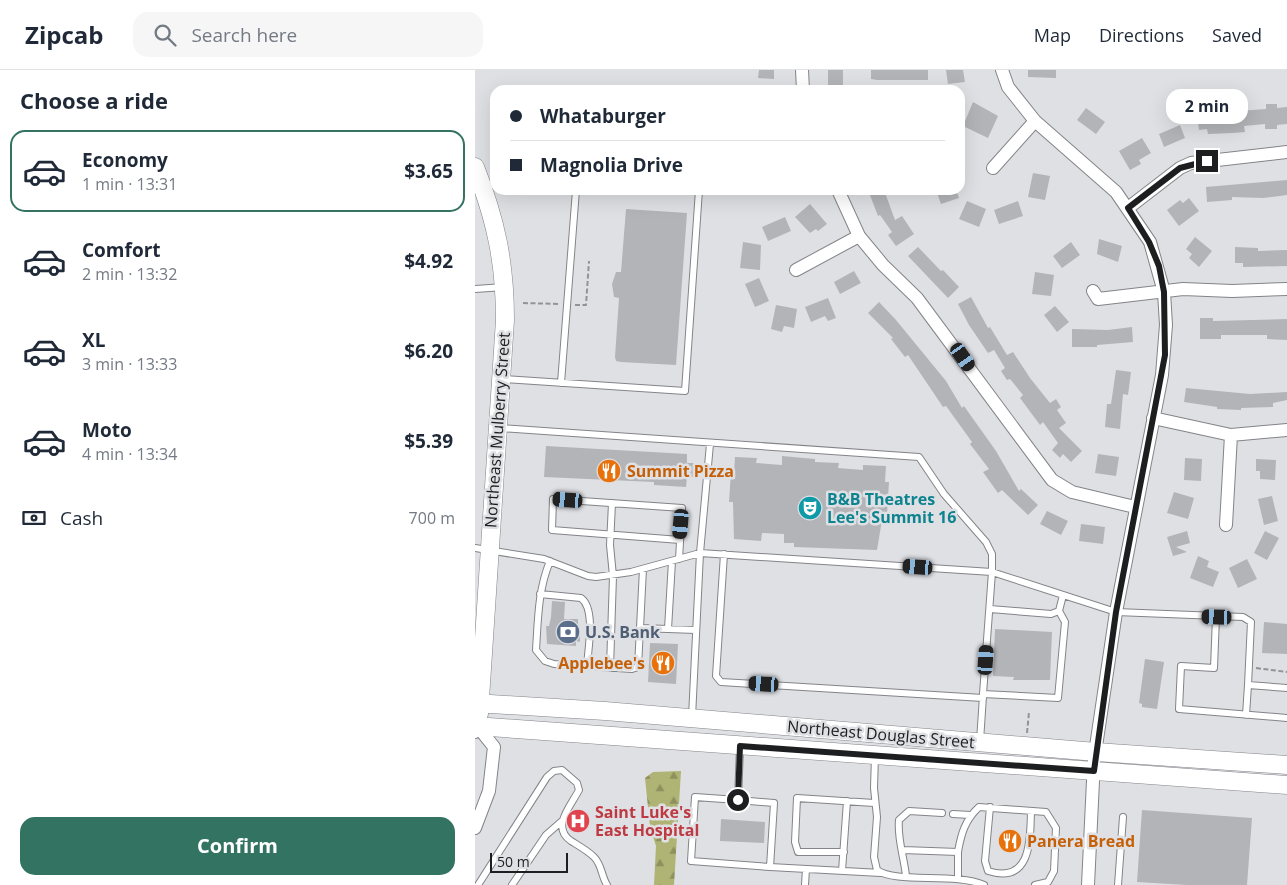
<!DOCTYPE html>
<meta charset="utf-8">
<style>
:root{--surface:#fff;--page:#f6f6f7;--text:#1f2937;--muted:#747a83;--line:#e0e1e3;--accent:#337362}
body{margin:0;font-family:"Open Sans",sans-serif;background:var(--page);color:var(--text);height:100vh;display:flex;flex-direction:column;font-size:19px;white-space:nowrap}
*{box-sizing:border-box;margin:0}
p{font-size:16px;color:var(--muted)}
.icon{flex:none;width:28px;height:28px;fill:none;stroke:currentColor;stroke-width:2;stroke-linecap:round;stroke-linejoin:round}
.map{position:relative;flex:1;overflow:hidden}
.panel{display:flex;flex-direction:column;background:var(--surface);width:475px}
.panel>*{flex:none}
.banner{position:absolute;left:15px;top:15px;width:475px;height:110px;border-radius:15px;box-shadow:0 5px 20px #0002;display:grid;align-content:center;height:110px;padding:0 20px;background:var(--surface)}
.scale{position:absolute;left:15px;bottom:12px;width:78px;box-sizing:border-box;padding-left:5px;border:2px solid #1d1e1f;border-top:0;font-size:14px;line-height:18px;white-space:nowrap;color:#1d1e1f;-webkit-text-stroke:4px #dfe0e4;paint-order:stroke}
.end{position:absolute;width:22px;height:22px;margin:-11px;border:6px solid #1d1e1f;background:#fff;box-shadow:0 0 0 2px #fff}
.from{border-radius:50%}
.bubble{position:absolute;height:35px;border-radius:15px;background:var(--surface);box-shadow:0 5px 20px #0002;font-size:16px;font-weight:700;line-height:35px;text-align:center}
.car{position:absolute;width:15px;height:30px;margin:-15px -8px;border-radius:6px;box-shadow:0 0 4px 1px #0007;background:linear-gradient(#222 24%,#8ab4d8 0 40%,#222 0 76%,#8ab4d8 0 86%,#222 0)}
.banner b{display:flex;align-items:center;gap:18px;height:48px;font-size:19px}
.banner b+b{border-top:1px solid var(--line)}
.banner i{width:12px;height:12px;background:var(--text)}
ul{padding:0;list-style:none}
li{display:flex;align-items:center;gap:15px;height:82px;margin:0 10px 8px;padding:0 10px;border:2px solid transparent;border-radius:15px}
li div{flex:1}
li b{display:block;font-size:19px}
li em{font-style:normal;font-weight:700}
li.on{border-color:var(--accent)}
li>.icon{width:45px;height:45px;stroke-width:1.5}
h2{padding:0 20px;font-size:22px;line-height:60px}
.pay{display:flex;align-items:center;gap:12px;height:55px;padding:0 20px;font-size:19px}
.pay p{margin-inline-start:auto}
.button{display:flex;gap:10px;margin-top:auto;padding:10px 20px}
.button a{flex:1;height:58px;border-radius:15px;background:var(--accent);color:#fff;font-size:20px;font-weight:700;line-height:58px;text-align:center}
header{display:flex;align-items:center;gap:30px;box-sizing:border-box;height:70px;padding:0 25px;background:var(--surface);border-bottom:1px solid var(--line)}
header strong{font-size:24px}
nav{display:flex;gap:28px;margin-inline-start:auto;font-size:18px}
.search{width:350px;height:45px;background:var(--page);display:flex;align-items:center;gap:12px;box-sizing:border-box;padding:0 18px;border-radius:15px;color:var(--muted);font-size:19px}
main{display:flex;flex:1;min-height:0}
.map>svg:first-child{display:block}
</style>
<header>
<strong>Zipcab</strong>
<div class="search"><svg class="icon" aria-label="search" viewBox="0 0 24 24"><circle cx="10" cy="10" r="6"/><path d="M15 15l6 6"/></svg>Search here</div>
<nav><a>Map</a><a>Directions</a><a>Saved</a></nav>
</header>
<main>
<section class="panel">
<h2>Choose a ride</h2>
<ul>
<li class="on"><svg class="icon" aria-label="car" viewBox="0 0 24 24"><path d="M5 17H2v-5l4-1 3-4h7l3 4 3 1v5h-3M9 17h6M6 11h13"/><circle cx="7" cy="17" r="2"/><circle cx="17" cy="17" r="2"/></svg><div><b>Economy</b><p>1 min · 13:31</p></div><em>$3.65</em></li>
<li><svg class="icon" aria-label="car" viewBox="0 0 24 24"><path d="M5 17H2v-5l4-1 3-4h7l3 4 3 1v5h-3M9 17h6M6 11h13"/><circle cx="7" cy="17" r="2"/><circle cx="17" cy="17" r="2"/></svg><div><b>Comfort</b><p>2 min · 13:32</p></div><em>$4.92</em></li>
<li><svg class="icon" aria-label="car" viewBox="0 0 24 24"><path d="M5 17H2v-5l4-1 3-4h7l3 4 3 1v5h-3M9 17h6M6 11h13"/><circle cx="7" cy="17" r="2"/><circle cx="17" cy="17" r="2"/></svg><div><b>XL</b><p>3 min · 13:33</p></div><em>$6.20</em></li>
<li><svg class="icon" aria-label="car" viewBox="0 0 24 24"><path d="M5 17H2v-5l4-1 3-4h7l3 4 3 1v5h-3M9 17h6M6 11h13"/><circle cx="7" cy="17" r="2"/><circle cx="17" cy="17" r="2"/></svg><div><b>Moto</b><p>4 min · 13:34</p></div><em>$5.39</em></li>
</ul>
<div class="pay"><svg class="icon" aria-label="cash" viewBox="0 0 24 24"><path d="M3 7h18v10H3z"/><circle cx="12" cy="12" r="2"/></svg>Cash<p>700 m</p></div>
<div class="button"><a>Confirm</a></div>
</section>
<div class="map">
<svg width="812" height="815" viewBox="0 0 812 815">
<defs>
<pattern id="forest-firs" width="22" height="20" patternUnits="userSpaceOnUse" patternTransform="scale(1.25)"><rect width="22" height="20" fill="#afb373"/><path d="M5 1l3.5 6h-7zM16 11l3.5 6h-7z" fill="#8e915e"/></pattern>
</defs>
<rect width="100%" height="100%" fill="#dfe0e4"/>
<!-- forest -->
<path fill="url(#forest-firs)" d="M206,701L199,815H179L181,776L175,757L170,708L178,702Z"/>
<!-- building -->
<path fill="#b2b4b8" d="M284,0H299V9L283,8Z
M353,0H368V15H353Z
M396,0H453V10H402L396,9Z
M471,0H488L490,12L473,14Z
M553,0H581V8L553,7Z
M498,32L523,46L513,68L488,56Z
M791,34H802V38L812,37V54L802,55V59H790V54L769,56L770,62L758,63L733,64L732,59L724,60L722,44L791,39Z
M611,38L630,52L621,64L602,50Z
M705,55L710,68L689,77L684,64Z
M667,68L676,83L664,90L666,94L655,100L644,81Z
M558,103L575,106L570,130L553,127Z
M812,110V125L788,128L757,127V130L732,132L731,117Z
M393,120H409L420,150L427,146L439,164L421,176L413,165L417,162L405,145L403,146Z
M461,120H481L484,128L466,134Z
M714,128L724,141L704,156L692,140L705,130L708,133Z
M492,131L511,139L504,157L484,149Z
M543,131L548,146L524,154L519,140Z
M335,134L352,154L343,161L341,159L335,163L320,147Z
M151,139L212,143L201,295L146,292L141,291L140,287L144,228L139,227L137,214L141,202H146Z
M310,147L316,161L293,171L287,157Z
M720,167L737,181L724,197L714,188L717,184L711,179Z
M624,169L647,176L643,192L622,184Z
M268,172L286,175L285,200L265,198Z
M596,172L605,185L587,198L578,186Z
M443,177L466,201L468,200L484,217L473,228L433,186Z
M760,177L783,178V181L812,180V196L768,197V193H760Z
M379,201L386,213L365,224L359,212Z
M560,202L579,205L576,226L557,224Z
M284,208L294,231L280,237L270,214Z
M496,227L513,258L515,257L532,285L538,282L555,308L575,333L581,329L586,337L582,340L591,353L584,358L607,381L596,392L588,384L585,388L577,380L583,373L568,352L565,355L545,328L548,325L535,309L532,310L526,301L530,298L519,280L513,283L494,255L483,234Z
M353,228L361,248L353,251L350,246L336,252L330,237Z
M404,232L421,250L471,311L487,338L489,336L521,381L544,421L546,419L563,435L553,445L527,420L523,423L508,402L514,399L495,374L497,372L471,336L468,337L433,285L430,287L416,269L418,268L393,243Z
M301,235L322,239L319,258L309,256L307,262L296,259Z
M580,236L594,252L582,262L569,245Z
M725,248H738V251L812,249V270L792,269V265H746V269H725Z
M657,257L658,272L622,275V277H597V259L633,260Z
M641,300L656,302L653,325L648,324L645,359L630,357L632,334H636Z
M711,318L775,324L812,322V330L798,333V337L766,338V340L742,339V337L709,332Z
M71,376L212,384V393H224L223,407H212L211,417L179,415V412L69,407Z
M623,384L644,387L641,406L620,403Z
M307,386L340,389V392L364,393L363,398L388,400V395L411,396L410,412H414L412,445L408,444L402,480L319,477V473H309V464L287,463L286,471L259,469L258,432H254L256,402L259,403L260,387L282,388L281,393L307,395Z
M710,388L727,389L726,411L709,410Z
M781,389L801,390L800,410L785,409V401H781Z
M699,422L719,428L713,449L692,443Z
M797,426L803,451L789,455L783,429Z
M572,441L593,451L586,465L565,454Z
M606,454L630,457L628,474L604,471Z
M712,461L715,473L701,477L712,482L698,486L692,467Z
M790,461L804,468L792,490L779,483Z
M723,486L734,491L732,497L744,502L738,517L715,508Z
M772,489L782,509L763,518L754,498Z
M77,531L90,532L89,549H103V558L105,559V572L101,571V576L72,574L71,556H74L76,547Z
M789,552L812,554V584L787,583Z
M520,559L577,562L575,610H538L539,607L518,606Z
M175,573L203,574L201,614L173,612Z
M670,589L689,592L682,639L667,637V634L664,633Z
M667,740L777,748L772,815H712L662,812Z
M246,749L290,752L289,773L245,771Z"/>
<g fill="none" stroke-linecap="round" stroke-linejoin="round">
<!-- lane casing -->
<g stroke="#838488" stroke-width="8">
<path id="lane" d="M0,219L29,217
M28,309L210,321L224,120
M86,313L101,120
M25,358L444,387L469,424L511,472L517,484V502L508,624L583,628L590,552L584,541L588,525
M0,478L69,489L113,506L121,507L156,502L225,483L517,502L641,542L768,547L776,552L773,615L812,618
M249,484L241,606L246,612L508,628
M204,489L207,438L78,429L77,460L205,470
M75,491C63,520 63,549 61,580L70,591L79,594L157,599L163,597L168,499
M65,524L106,528C121,539 113,579 112,596
M515,539L576,544L584,541
M741,547L739,598L706,596L704,639L812,648
M165,558L221,560
M193,559L197,491
M135,598L138,506L135,475L137,433
M771,645L773,615
M217,647L225,483L235,374
M505,671L508,626
M400,686L399,718L402,747L399,787L402,800C421,814 480,802 509,815
M263,730L299,733L295,797L216,791L220,727L263,730L265,677
M515,737L510,791L513,801C558,815 555,766 556,741
M478,744L495,745
M428,780L483,782C486,764 490,750 504,737L571,742L581,758L579,801L573,812L560,815
M369,782H323L320,772L322,728L399,733
M295,797L406,803
M367,801L372,731
M431,806C429,787 422,768 424,750L434,741L467,743
M483,809V782
M3,815L72,707L79,701L87,700L102,713L104,720C95,737 76,757 96,771C104,776 113,781 119,787C127,795 126,805 132,815
M37,815L71,765L87,751
M330,815L331,799
M643,815L648,747"/>
</g>
<!-- street casing -->
<g stroke="#838488" stroke-width="14">
<path id="street" d="M327,0L328,20
M527,0L533,17L560,51L641,122L675,172L689,222L691,255L687,305L641,542L619,690L613,815
M518,98L560,51
M363,120L384,166L408,195L442,228L577,410L597,422L660,437
M653,138L705,98L716,93L812,82
M321,200L384,166
M618,221L623,229L708,219L757,221L812,219
M678,348L756,365L812,360
M751,455L756,365
M0,662L3,657L19,677L14,721L0,758"/>
</g>
<!-- secondary casing -->
<g stroke="#838488" stroke-width="19">
<path id="secondary" d="M0,97C21,150 30,193 30,250L4,644
M0,633L130,641L621,682L812,695
M0,656L812,715"/>
</g>
<!-- path -->
<path stroke="#929396" stroke-width="2" stroke-dasharray="5 2.5" stroke-linecap="butt" d="M48,233L85,234
M100,235H111L114,191
M781,598L812,602
M552,663L554,642"/>
<!-- lane -->
<use href="#lane" stroke="#fff" stroke-width="6"/>
<!-- street -->
<use href="#street" stroke="#fff" stroke-width="12"/>
<!-- secondary -->
<use href="#secondary" stroke="#fff" stroke-width="18"/>
</g>
<g fill="none" stroke-linecap="round" stroke-linejoin="round">
<!-- route -->
<path stroke="#1d1e1f" stroke-width="6" d="M263,730L265,676L619,701L641,542L690,285L689,222L684,196L674,172L653,138L705,98L732,91"/>
</g>
<!-- icons -->
<defs>
<g id="restaurant-disc" transform="scale(1.25)"><circle r="9.5" fill="#e8710a" stroke="#dfe0e4"/><path d="M-5-6h1v4h1v-4h1v4h1v-4h1v5L-1.5 .5V6h-2V.5L-5-1ZM5-6V6H3V1.5H1.5Q1.5-4 5-6Z" fill="#fff"/></g>
<g id="theatre-disc" transform="scale(1.25)"><circle r="9.5" fill="#0f9aa8" stroke="#dfe0e4"/><path d="M-5-5.5Q0-4 5-5.5V0Q5 5 0 6Q-5 5-5 0ZM-3.3-2.5H-1v1.5H-3.3ZM1-2.5H3.3v1.5H1ZM-2.8 1Q0 5.5 2.8 1Z" fill="#fff"/></g>
<g id="bank-disc" transform="scale(1.25)"><circle r="9.5" fill="#5c6f8a" stroke="#dfe0e4"/><path d="M-6-4H6V4H-6ZM0-2.3a2.3 2.3 0 1 0 0 4.6a2.3 2.3 0 1 0 0-4.6Z" fill="#fff"/></g>
<g id="hospital-disc" transform="scale(1.25)"><circle r="9.5" fill="#e0444e" stroke="#dfe0e4"/><path d="M-5-5h3v3.5h4V-5h3V5h-3V1.5h-4V5h-3Z" fill="#fff"/></g>
</defs>
<g fill-rule="evenodd">
<use href="#restaurant-disc" x="134" y="401"/>
<use href="#theatre-disc" x="335" y="438"/>
<use href="#bank-disc" x="93" y="562"/>
<use href="#restaurant-disc" x="188" y="593"/>
<use href="#hospital-disc" x="103" y="751"/>
<use href="#restaurant-disc" x="535" y="771"/>
</g>
<g text-anchor="middle" stroke-width="5" stroke-linejoin="round" paint-order="stroke">
<!-- street labels -->
<g font-size="16" fill="#1d1e1f" stroke="#dfe0e4">
<text transform="translate(22 360) rotate(-86)" y="6">Northeast Mulberry Street</text>
<text transform="translate(406 664) rotate(5)" y="6">Northeast Douglas Street</text>
</g>
<!-- food labels -->
<g font-size="16" font-weight="bold" fill="#c56008" stroke="#dfe0e4" text-anchor="start">
<text x="152" y="407">Summit Pizza</text>
<text x="170" y="599" text-anchor="end">Applebee's</text>
<text x="552" y="777">Panera Bread</text>
</g>
<!-- culture labels -->
<g font-size="16" font-weight="bold" fill="#0d838f" stroke="#dfe0e4" text-anchor="start">
<text x="352" y="435">B&amp;B Theatres<tspan x="352" dy="18">Lee's Summit 16</tspan></text>
</g>
<!-- service labels -->
<g font-size="16" font-weight="bold" fill="#4e5e75" stroke="#dfe0e4" text-anchor="start">
<text x="110" y="568">U.S. Bank</text>
</g>
<!-- health labels -->
<g font-size="16" font-weight="bold" fill="#be3a42" stroke="#dfe0e4" text-anchor="start">
<text x="120" y="748">Saint Luke's<tspan x="120" dy="18">East Hospital</tspan></text>
</g>
</g>
</svg>
<div class="scale">50 m</div>
<i class="end from" style="left:263px;top:730px"></i>
<i class="end" style="left:732px;top:91px"></i>
<div class="bubble" style="left:691px;top:19px;width:82px">2 min</div>
<i class="car" style="left:488px;top:287px;rotate:145deg"></i>
<i class="car" style="left:93px;top:430px;rotate:274deg"></i>
<i class="car" style="left:206px;top:454px;rotate:185deg"></i>
<i class="car" style="left:443px;top:497px;rotate:274deg"></i>
<i class="car" style="left:742px;top:547px;rotate:272deg"></i>
<i class="car" style="left:511px;top:590px;rotate:4deg"></i>
<i class="car" style="left:289px;top:614px;rotate:273deg"></i>
<div class="banner">
<b><i class="from"></i>Whataburger</b>
<b><i></i>Magnolia Drive</b>
</div>
</div>
</main>
